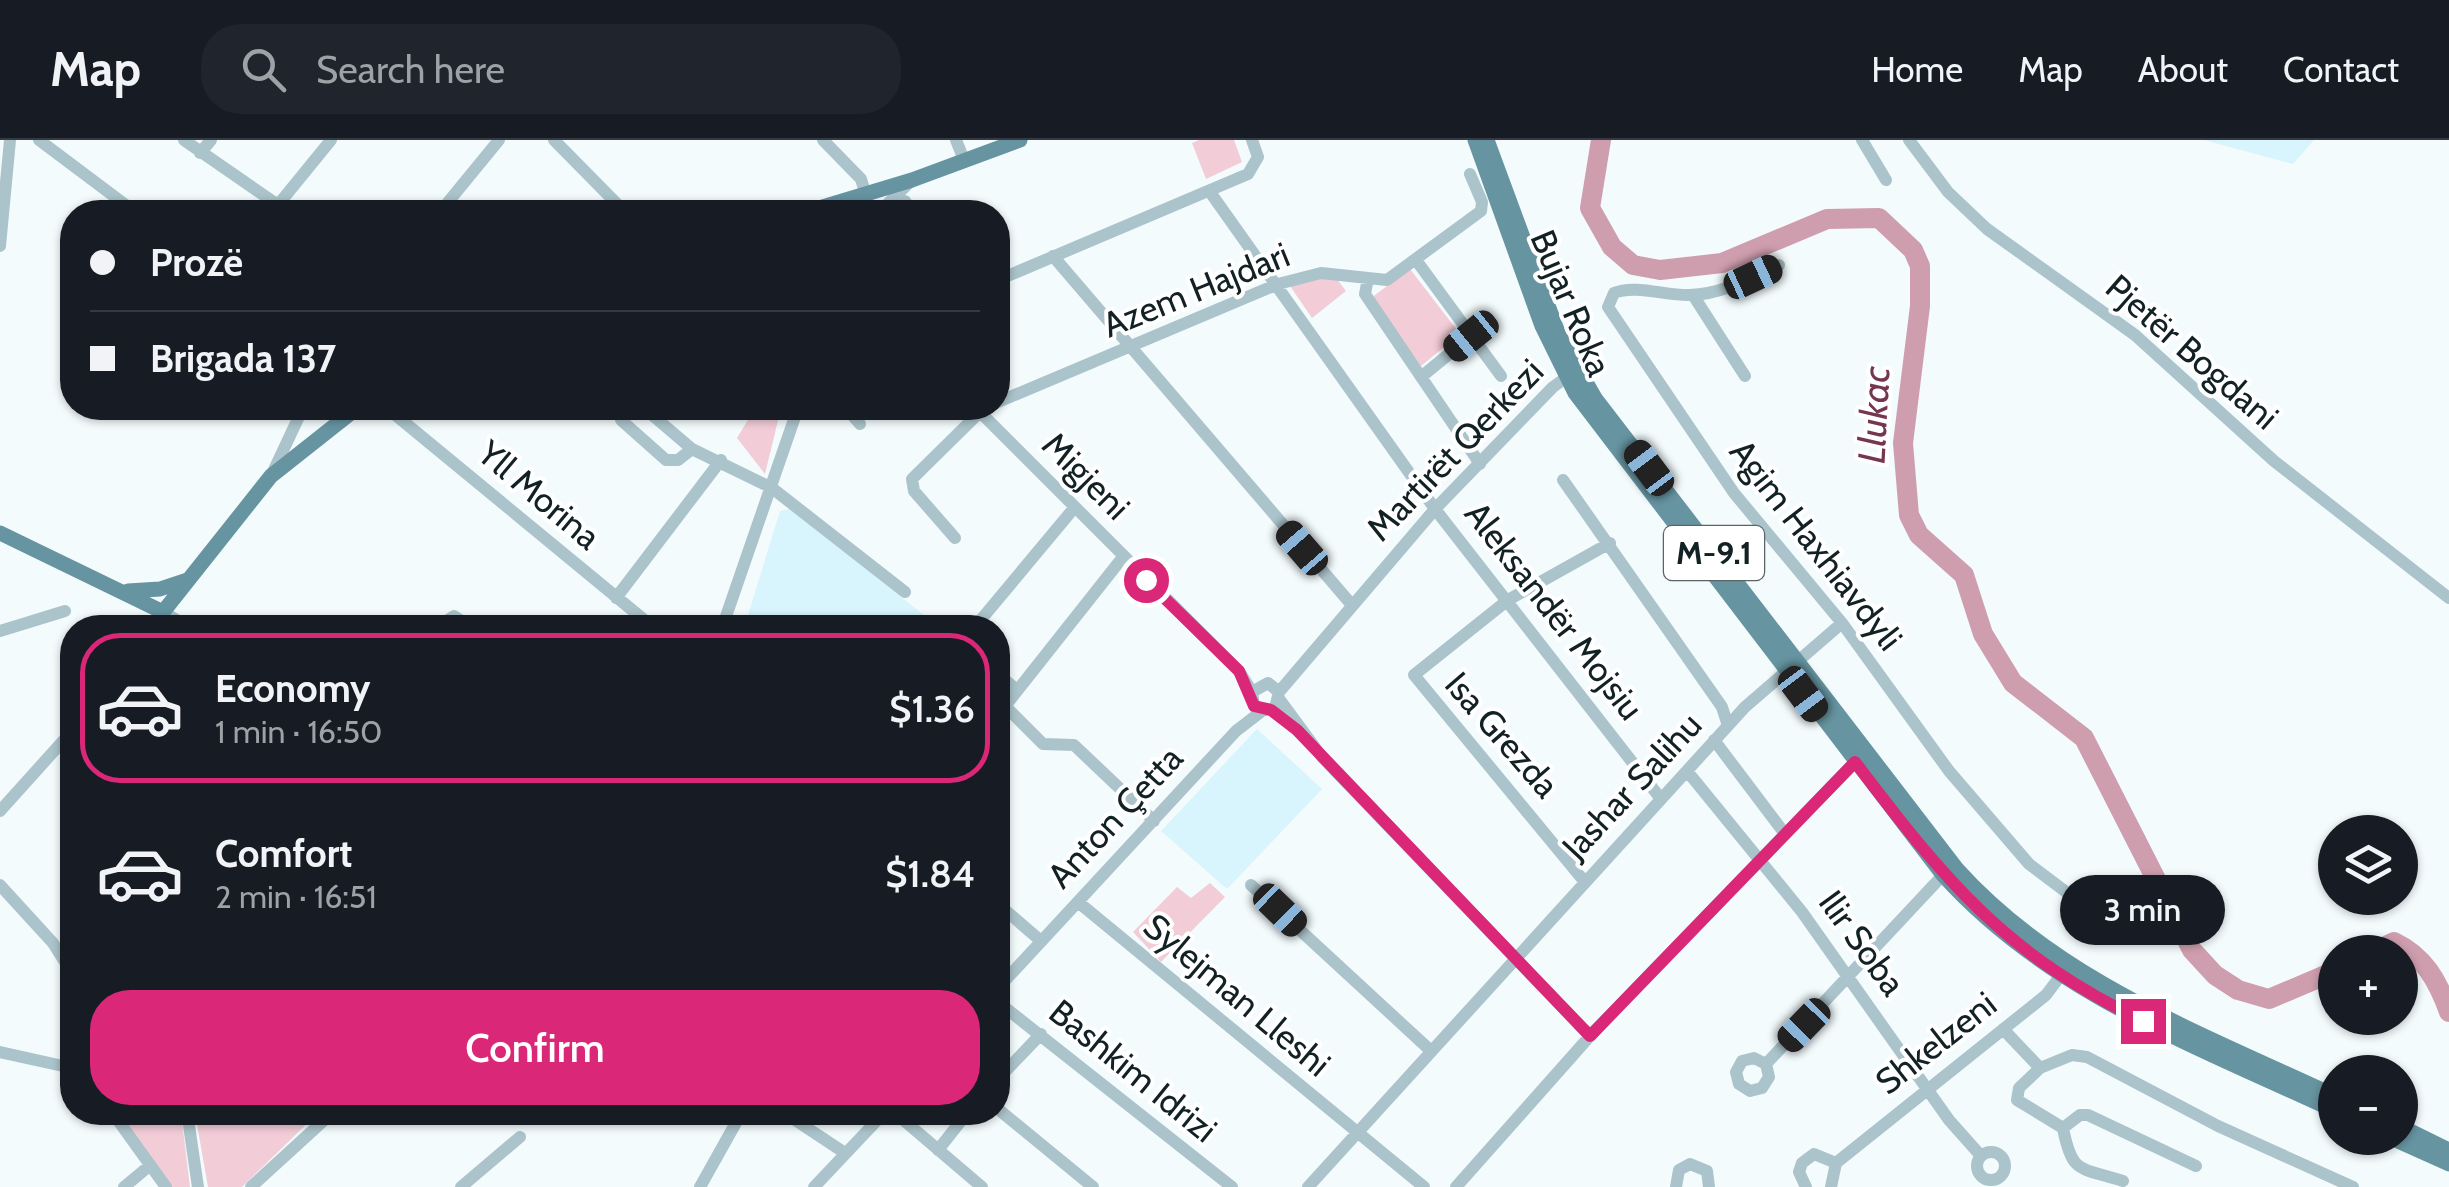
<!DOCTYPE html>
<meta charset="utf-8">
<style>
:root{--surface:#171b24;--page:#20242c;--text:#f1f3f6;--muted:#9ea1a6;--line:#363941;--accent:#db2777}
body{margin:0;font-family:Cabin,sans-serif;background:var(--page);color:var(--text);height:100vh;display:flex;flex-direction:column;font-size:38px;white-space:nowrap}
*{box-sizing:border-box;margin:0}
p{font-size:32px;color:var(--muted)}
.icon{flex:none;width:55px;height:55px;fill:none;stroke:currentColor;stroke-width:2;stroke-linecap:round;stroke-linejoin:round}
.map{position:relative;flex:1;overflow:hidden}
.drawer{position:absolute;left:60px;top:475px;width:950px;height:510px;display:flex;flex-direction:column;background:var(--surface);border-radius:40px;box-shadow:0 2px 8px #0004}
.drawer>*{flex:none}
.banner{position:absolute;left:60px;top:60px;width:950px;height:220px;border-radius:40px;box-shadow:0 2px 8px #0004;display:grid;align-content:center;height:220px;padding:0 30px;background:var(--surface)}
.fabs{position:absolute;left:2318px;top:675px;display:grid;gap:20px}
.fabs a{display:grid;place-items:center;width:100px;height:100px;border-radius:50%;background:var(--surface);box-shadow:0 2px 8px #0004;font-size:50px}
.end{position:absolute;width:45px;height:45px;margin:-22px;border:12px solid #db2777;background:#fff;box-shadow:0 0 0 5px #fff}
.from{border-radius:50%}
.bubble{position:absolute;height:70px;border-radius:35px;background:var(--surface);box-shadow:0 2px 8px #0004;font-size:32px;font-weight:600;line-height:70px;text-align:center}
.car{position:absolute;width:30px;height:60px;margin:-30px -15px;border-radius:12px;box-shadow:0 0 8px 2px #0007;background:linear-gradient(#222 24%,#8ab4d8 0 40%,#222 0 76%,#8ab4d8 0 86%,#222 0)}
.banner b{display:flex;align-items:center;gap:35px;height:95px;font-size:38px}
.banner b+b{border-top:2px solid var(--line)}
.banner i{width:25px;height:25px;background:var(--text)}
ul{padding:18px 0 0;list-style:none}
li{display:flex;align-items:center;gap:30px;height:150px;margin:0 20px 15px;padding:0 10px;border:5px solid transparent;border-radius:40px}
li div{flex:1}
li b{display:block;font-size:38px}
li em{font-style:normal;font-weight:600}
li.selected{border-color:var(--accent)}
li>.icon{width:90px;height:90px;stroke-width:1.5}
.cta{display:flex;gap:20px;margin-top:auto;padding:20px 30px}
.cta a{flex:1;height:115px;border-radius:40px;background:var(--accent);color:#fff;font-size:40px;font-weight:600;line-height:115px;text-align:center}
header{display:flex;align-items:center;gap:60px;box-sizing:border-box;height:140px;padding:0 50px;background:var(--surface);border-bottom:2px solid var(--line)}
header strong{font-size:48px}
nav{display:flex;gap:55px;margin-inline-start:auto;font-size:35px}
.search{width:700px;height:90px;background:var(--page);display:flex;align-items:center;gap:25px;box-sizing:border-box;padding:0 35px;border-radius:40px;color:var(--muted);font-size:38px}
.map>svg:first-child{display:block}
</style>
<header>
<strong>Map</strong>
<div class="search"><svg class="icon" aria-label="search" viewBox="0 0 24 24"><circle cx="10" cy="10" r="6"/><path d="M15 15l6 6"/></svg>Search here</div>
<nav><a>Home</a><a>Map</a><a>About</a><a>Contact</a></nav>
</header>
<div class="map">
<svg width="2449" height="1047" viewBox="0 0 2449 1047">
<rect width="100%" height="100%" fill="#f3fbfd"/>
<!-- built -->
<path fill="#d8f4fc" d="M2204,0H2314L2293,24Z
M790,369L939,487L744,488L780,371Z
M1257,589L1322,649L1227,749L1161,691Z"/>
<!-- green -->
<path fill="#f2cdd8" d="M1199,0H1234L1242,22L1206,39L1192,3Z
M1410,129L1460,194L1421,226L1371,158Z
M1336,138L1346,151L1312,178L1290,146L1313,139Z
M755,268H781L765,334L737,298Z
M1210,743L1225,757L1161,822L1133,792L1177,747L1191,758Z
M112,973H181L190,1047H170Z
M195,973H318L242,1047H208Z"/>
<g fill="none" stroke-linecap="round" stroke-linejoin="round">
<!-- river -->
<path stroke="#cf9eae" stroke-width="20" d="M1601,0L1590,68L1612,107L1633,125L1660,130L1722,123L1827,79L1879,78L1913,110L1920,126V166L1903,303L1909,375L1919,395L1964,435L1983,494L2013,543L2084,598L2192,810L2215,835L2238,850L2269,859L2335,831
M2373,812L2394,802C2424,816 2438,841 2449,872"/>
<!-- minor -->
<path stroke="#abc3ca" stroke-width="12" d="M39,0L135,72
M184,0L288,72
M554,0L625,72
M823,0L861,39L871,72
M956,0L964,20
M1862,0L1886,40
M1909,0L1948,52L1987,89L2135,195L2274,321L2449,458
M200,13L211,0
M1210,52L1435,369L1661,659
M905,61L912,72
M278,65L331,0
M440,72L499,0
M879,72L909,43
M0,106L10,0
M1053,116L1351,464
M1416,120L1501,236
M1779,125C1750,138 1723,154 1690,155C1666,156 1635,144 1614,153L1608,167L1734,353L1842,483L1949,631L2029,724L2094,773L2131,788
M1368,138L1365,154L1480,324
M998,140L1248,34L1258,17L1252,0
M1693,155L1745,236
M1421,237L1471,196
M998,262L1278,144L1321,133L1387,140L1481,71L1482,62L1470,34
M387,268L654,488
M621,268V280L666,320H678L692,309
M644,268L692,309L772,348L905,452
M846,268L860,284
M976,268L1239,531L1252,552
M272,334L303,268
M1563,340L1722,567L1728,586
M955,398L914,351L912,339L984,268
M616,458L721,320
M151,488L163,472L190,488
M435,488L454,476L472,488
M722,488L798,268
M974,488L1075,367
M0,491L65,471
M998,534L1017,550
M1279,552L1435,369L1553,247L1571,234
M1280,560L1322,617L1590,896
M1005,566L1043,604L1074,605L1154,681
M998,575L1123,417
M1714,600L1785,694
M1687,631L1802,772L1949,980L1981,1016
M0,671L72,591
M1584,741L1414,535L1508,460L1610,403
M0,745L53,803L72,833
M1251,745L1430,910
M1078,762L1424,1047
M998,764L1041,801
M998,848L1236,591L1262,571L1275,568L1279,552L1268,543L1252,552L1254,566L1262,571
M998,862L1232,1047
M2003,889L2040,928L2072,915L2087,917L2218,986L2353,1047
M0,912L72,928
M1766,924L1769,937L1762,948L1750,951L1739,944L1736,932L1742,921L1754,918L1766,924L1943,735
M2040,928L2019,948L2017,960L2063,988C2072,1035 2080,1027 2123,1041
M998,939L1041,894
M998,969L1093,1047
M112,972L166,1047
M187,972L198,1047
M783,972L845,1013
M894,972L982,1047
M2063,988L2080,975H2088L2196,1026
M938,1010L968,972
M1977 1026a14 14 0 1 1 28 0a14 14 0 1 1-28 0Z
M1836,1023L2046,855L2067,827
M124,1047L148,1027
M251,1047L333,972
M461,1047L520,997
M700,1047L742,972
M814,1047L885,972
M1308,1047L1745,567L1842,483
M1456,1047L1590,896L1855,622
M1676,1047L1679,1030L1690,1024L1707,1031L1709,1047
M1806,1047L1799,1032L1802,1023L1814,1014L1836,1023
M1831,1047L1836,1023"/>
<!-- major -->
<path stroke="#6694a1" stroke-width="15" d="M1475,0L1542,186L1575,253L1943,735C2048,852 2196,906 2335,971
M1487,0L1559,195L1595,258L1957,729C2058,841 2201,893 2335,956
M806,72L912,40L1020,0
M0,393L163,472L271,336L357,268
M128,451L160,449L187,440
M2400,986L2449,1010
M2391,998L2449,1024"/>
</g>
<g fill="none" stroke-linecap="round" stroke-linejoin="round">
<!-- route -->
<path stroke="#db2777" stroke-width="12" d="M1146,440L1239,531L1254,566L1271,570L1297,590L1590,896L1855,622C1945,741 2006,815 2143,881"/>
</g>
<g text-anchor="middle" stroke-width="8" stroke-linejoin="round" paint-order="stroke">
<!-- shield labels -->
<rect fill="#fff" stroke="#596466" stroke-width="2.5" x="1664" y="386" width="100" height="54" rx="8"/>
<g font-size="32" font-weight="bold" fill="#122124">
<text x="1714" y="424">M-9.1</text>
</g>
<!-- street labels -->
<g font-size="35" fill="#122124" stroke="#fff">
<text transform="translate(1196 150) rotate(-22)" y="12">Azem Hajdari</text>
<text transform="translate(1571 163) rotate(67)" y="12">Bujar Roka</text>
<text transform="translate(2192 212) rotate(41)" y="12">Pjetër Bogdani</text>
<text transform="translate(1455 310) rotate(-46)" y="12">Martirët Qerkezi</text>
<text transform="translate(1086 336) rotate(45)" y="12">Migjeni</text>
<text transform="translate(539 355) rotate(40)" y="12">Yll Morina</text>
<text transform="translate(1816 405) rotate(52)" y="12">Agim Haxhiavdyli</text>
<text transform="translate(1554 471) rotate(52)" y="12">Aleksandër Mojsiu</text>
<text transform="translate(1502 595) rotate(49)" y="12">Isa Grezda</text>
<text transform="translate(1632 646) rotate(-47)" y="12">Jashar Salihu</text>
<text transform="translate(1115 677) rotate(-47)" y="12">Anton Çetta</text>
<text transform="translate(1862 803) rotate(54)" y="12">Ilir Soba</text>
<text transform="translate(1237 855) rotate(40)" y="12">Sylejman Lleshi</text>
<text transform="translate(1936 903) rotate(-38)" y="12">Shkelzeni</text>
<text transform="translate(1133 931) rotate(39)" y="12">Bashkim Idrizi</text>
</g>
<!-- water labels -->
<g font-size="38" font-style="italic" fill="#75374f" stroke="#fff">
<text transform="translate(1874 275) rotate(-87)" y="13">Llukac</text>
</g>
</g>
</svg>
<div class="fabs">
<a><svg class="icon" aria-label="layers" viewBox="0 0 24 24"><path d="M12 4l9 5-9 5-9-5zM3 14l9 5 9-5"/></svg></a>
<a>+</a>
<a>−</a>
</div>
<i class="end from" style="left:1146px;top:440px"></i>
<i class="end" style="left:2143px;top:881px"></i>
<div class="bubble" style="left:2060px;top:735px;width:165px">3 min</div>
<i class="car" style="left:1753px;top:137px;rotate:65deg"></i>
<i class="car" style="left:1471px;top:196px;rotate:231deg"></i>
<i class="car" style="left:1649px;top:328px;rotate:323deg"></i>
<i class="car" style="left:1302px;top:408px;rotate:319deg"></i>
<i class="car" style="left:1803px;top:554px;rotate:143deg"></i>
<i class="car" style="left:1280px;top:770px;rotate:134deg"></i>
<i class="car" style="left:1804px;top:885px;rotate:224deg"></i>
<div class="banner">
<b><i class="from"></i>Prozë</b>
<b><i></i>Brigada 137</b>
</div>
<section class="drawer">
<ul>
<li class="selected"><svg class="icon" aria-label="car" viewBox="0 0 24 24"><path d="M5 17H2v-5l4-1 3-4h7l3 4 3 1v5h-3M9 17h6M6 11h13"/><circle cx="7" cy="17" r="2"/><circle cx="17" cy="17" r="2"/></svg><div><b>Economy</b><p>1 min · 16:50</p></div><em>$1.36</em></li>
<li><svg class="icon" aria-label="car" viewBox="0 0 24 24"><path d="M5 17H2v-5l4-1 3-4h7l3 4 3 1v5h-3M9 17h6M6 11h13"/><circle cx="7" cy="17" r="2"/><circle cx="17" cy="17" r="2"/></svg><div><b>Comfort</b><p>2 min · 16:51</p></div><em>$1.84</em></li>
</ul>
<div class="cta"><a>Confirm</a></div>
</section>
</div>
